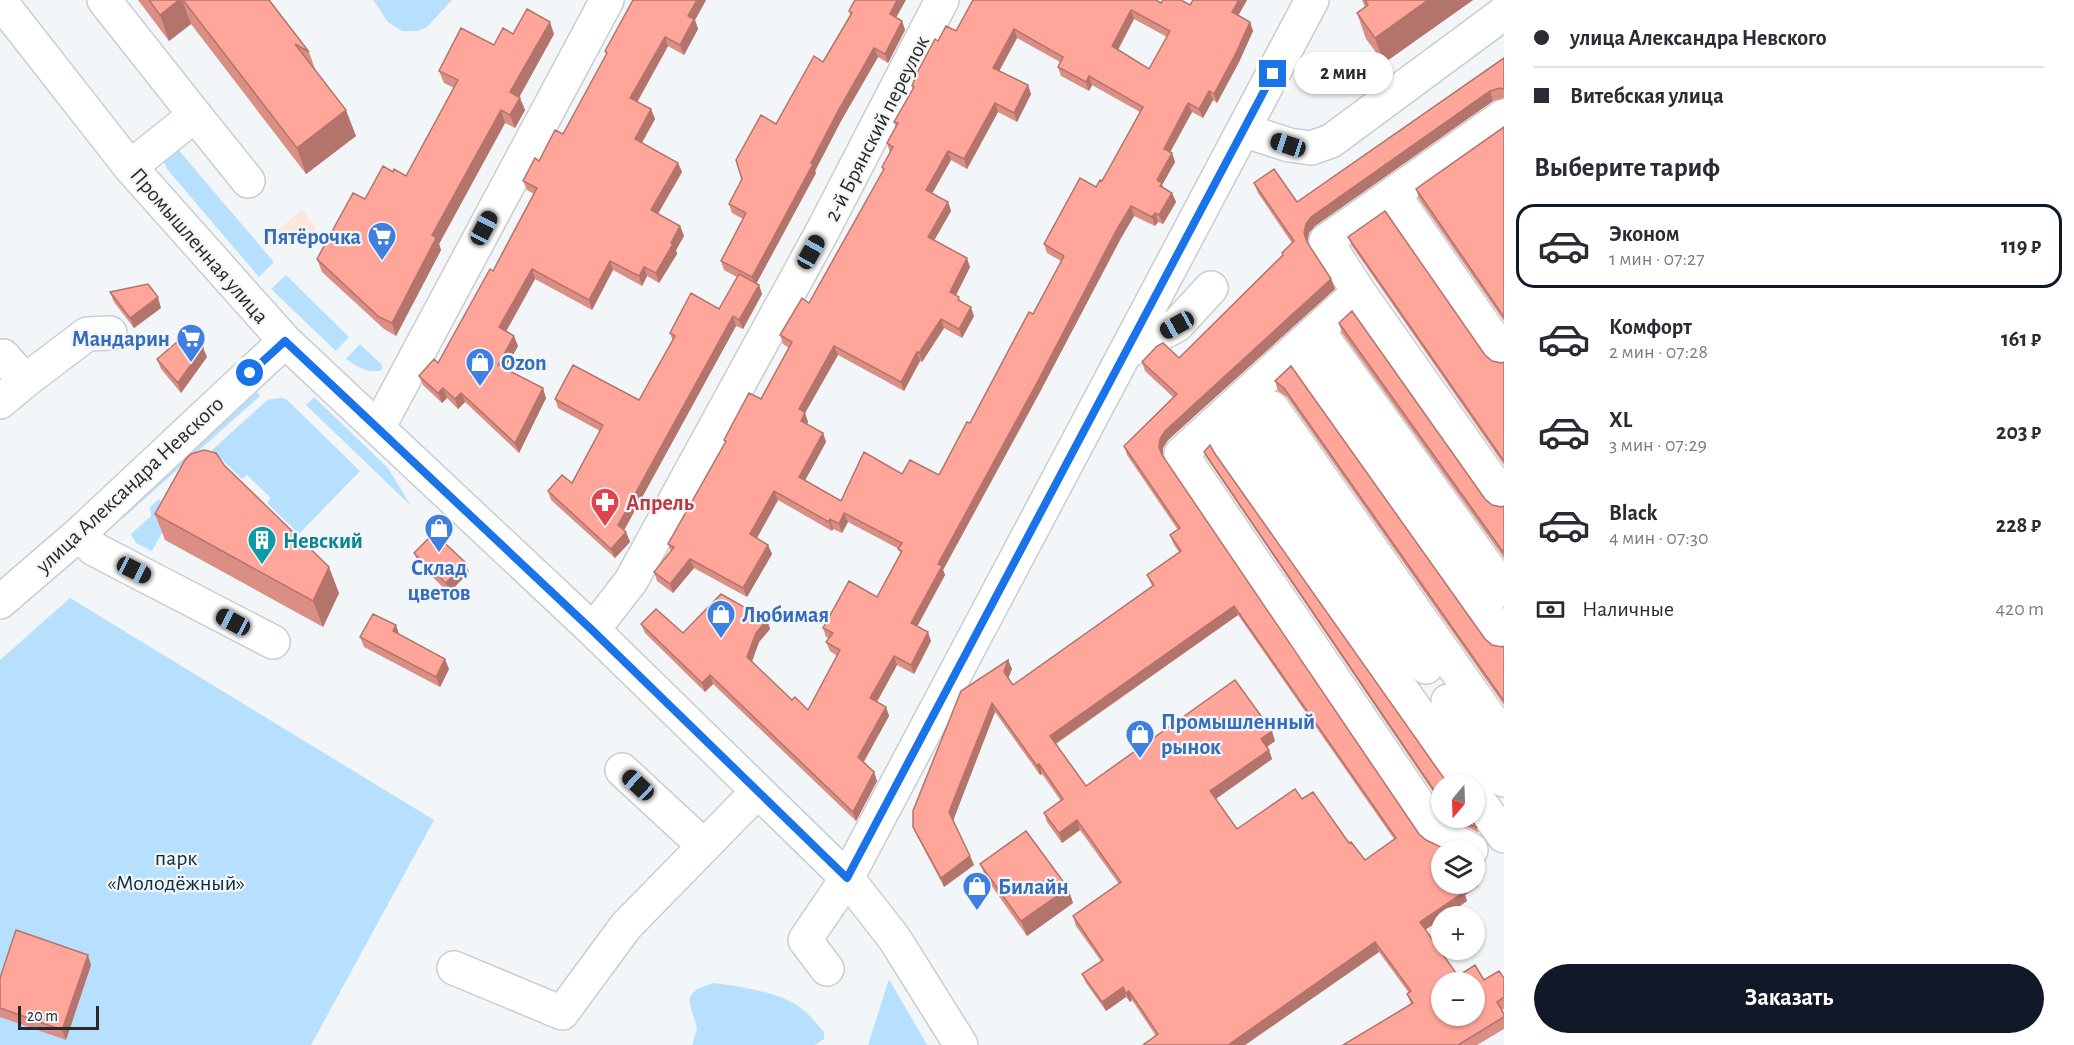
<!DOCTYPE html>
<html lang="ru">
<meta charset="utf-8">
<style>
:root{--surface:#fff;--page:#f7f7f7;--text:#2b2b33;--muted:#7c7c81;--line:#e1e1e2;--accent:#111827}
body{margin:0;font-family:"Alegreya Sans",sans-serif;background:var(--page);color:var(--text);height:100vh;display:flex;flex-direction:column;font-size:22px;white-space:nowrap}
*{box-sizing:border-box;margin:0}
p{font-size:20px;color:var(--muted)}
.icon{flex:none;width:33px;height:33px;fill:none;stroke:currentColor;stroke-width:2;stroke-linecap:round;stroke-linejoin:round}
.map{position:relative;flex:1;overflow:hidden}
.panel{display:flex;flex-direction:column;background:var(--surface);width:570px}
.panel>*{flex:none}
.banner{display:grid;align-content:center;height:132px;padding:0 30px;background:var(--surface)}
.needle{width:39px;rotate:199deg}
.controls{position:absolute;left:1431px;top:774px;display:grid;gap:12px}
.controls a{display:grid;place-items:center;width:54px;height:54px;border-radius:50%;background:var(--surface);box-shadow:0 2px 4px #0004;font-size:30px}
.scale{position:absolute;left:18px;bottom:15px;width:81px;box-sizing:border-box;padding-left:6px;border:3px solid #272829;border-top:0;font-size:16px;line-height:21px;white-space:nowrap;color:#272829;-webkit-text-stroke:4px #f3f6f8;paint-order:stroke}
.end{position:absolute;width:27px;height:27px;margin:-14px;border:8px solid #1a73e8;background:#fff;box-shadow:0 0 0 3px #fff}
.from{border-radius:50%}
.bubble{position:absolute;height:42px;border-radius:21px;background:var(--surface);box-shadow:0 2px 4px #0004;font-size:20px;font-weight:700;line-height:42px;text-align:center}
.car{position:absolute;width:18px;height:36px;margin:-18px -9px;border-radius:8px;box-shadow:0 0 4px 2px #0007;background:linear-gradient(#222 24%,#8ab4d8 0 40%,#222 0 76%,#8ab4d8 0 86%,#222 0)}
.banner b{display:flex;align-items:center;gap:21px;height:57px;font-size:22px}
.banner b+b{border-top:2px solid var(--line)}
.banner i{width:15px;height:15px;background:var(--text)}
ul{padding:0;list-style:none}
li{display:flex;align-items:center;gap:18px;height:84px;margin:0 12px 9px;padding:0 18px;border:3px solid transparent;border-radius:18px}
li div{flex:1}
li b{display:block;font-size:22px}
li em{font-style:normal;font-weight:700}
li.active{border-color:var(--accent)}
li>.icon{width:54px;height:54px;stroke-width:1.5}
h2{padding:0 30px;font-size:27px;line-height:72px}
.pay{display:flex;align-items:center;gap:15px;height:66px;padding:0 30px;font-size:22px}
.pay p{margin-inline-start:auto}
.cta{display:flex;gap:12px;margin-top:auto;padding:12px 30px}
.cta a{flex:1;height:69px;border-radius:36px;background:var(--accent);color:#fff;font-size:24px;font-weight:700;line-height:69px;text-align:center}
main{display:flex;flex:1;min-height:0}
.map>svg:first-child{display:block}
</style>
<main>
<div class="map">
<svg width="1504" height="1045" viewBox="0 0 1504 1045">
<rect width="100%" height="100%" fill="#f3f6f8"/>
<!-- industrial -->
<path fill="#fee6db" d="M302,210L316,228L291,247L278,230Z"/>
<!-- green -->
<path fill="#b7e0ff" d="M373,0H452L427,27L418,31H402L388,22Z
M170,140L274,262L259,277L167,169L163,159Z
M286,275L349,337L336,351L271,289Z
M360,344L382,365V370C369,374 357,367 346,359Z
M256,390L260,396L122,519L127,506Z
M314,397L388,468L411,506L306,405Z
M282,398L286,399L360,471L299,534L267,503L271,498L247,475L242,479L212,450L265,402L271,399Z
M159,499L172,514L152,551L136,543L131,534L151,516L150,507Z
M70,598L434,820L311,1045H0V660Z
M889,979L927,1045H868Z
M714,983C738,986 783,993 801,1008C809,1014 817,1024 824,1032V1039L815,1045H692L697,1029C691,1003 678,993 714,983Z"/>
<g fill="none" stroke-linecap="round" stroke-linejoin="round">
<!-- minor casing -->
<g stroke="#cacdce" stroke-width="36">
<path id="minor" d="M104,0L195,115L130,167
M0,1L130,167L285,341L593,630L847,878L894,938L961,1045
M195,115L248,181
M1243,130L1289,145L1311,148L1331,141L1504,13
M1393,194L1504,354
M1359,292L1504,498
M1326,342L1504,590
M1298,348L1504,638
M1125,353L1177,325L1211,288
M25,381L87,334L110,333
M0,402L25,381L3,356
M1234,406L1426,667
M1272,408L1504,738
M378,428L607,0
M1230,446L1468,784
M79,534L94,549L273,642
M0,602L79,534L285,341
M593,630L631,581L822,232L942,0
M1448,701L1504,780
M622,770L704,846
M1474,794L1504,836
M1471,850L1438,833L1181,454L1359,292L1326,241L1504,116
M454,968L562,1013L626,926L758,791
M827,969L805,940L847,878L1312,0"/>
</g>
<!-- minor -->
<use href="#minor" stroke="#fff" stroke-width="33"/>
</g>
<!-- wall -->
<path fill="#db8e84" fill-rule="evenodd" d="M138,0H269L309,52L316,72L356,136L306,174L191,24L169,41Z
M633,0H706L695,20L698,29L684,55L668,46L637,102L651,109L655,119L642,143L678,163L682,172L658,214L680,226L684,236L676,250L677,254L659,283L647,276L642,286L613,270L592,310L535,279L506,331L518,346L505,368L546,398L519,453L465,402L458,409L447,398L442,403L423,385L419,376L438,363L493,271L534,194L527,190L523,181L539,161L563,134L606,55L605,51Z
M1247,0L1238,16L1250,22L1253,31L1239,62L1217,103L1213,100L1203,118L1192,112L1170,152L1172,153L1175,162L1162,185L1164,188L1172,193L1176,202L1163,224L1158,222L1155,226L1134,216L1121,238L1041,390L943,570L945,575L917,627L931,641L914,674L897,665L877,702L886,707L889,716L864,762L874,772L877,781L856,821L713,684L705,692L645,633L641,624L683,633L767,620L770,629L759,642L752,662L792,700L808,710L837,656L830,651L826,642L829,638L826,637L823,628L877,597L900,554L899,549L848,522L842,533L833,529L832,531L778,500L757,538L768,545L772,554L747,597L694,568L673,593L657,581L654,572L671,551L668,544L725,443L724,440L761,399L789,348L783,344L780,335L809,303L883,171L882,167L890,153L887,143L896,127L894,122L913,89L912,86L938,41L956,31L1161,3L1190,5ZM1134,19L1167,37L1149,69L1118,50ZM1017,38L1060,62L1058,67L1061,76L1089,91L1092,85L1140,112L1102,181L1044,244L1047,253L1061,261L1033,314L970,423L939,475L902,474L841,501L805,480L826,442L823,433L807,424L808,422L805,413L838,355L904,391L920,361L922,362L944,328L962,338L974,316L956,295L970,267L934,240L951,211L948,202L932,193L951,160L967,169L998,112L1017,122L1031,94L1028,85L999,71Z
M1362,0H1473L1384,63L1366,39L1357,13L1365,7Z
M849,11L896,17L902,21L905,30L888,63L878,57L841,121L815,171L816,173L756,284L759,285L762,294L743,329L736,326L624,530L626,532L630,542L615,558L551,500L548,491L572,483L600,431L558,408L555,399L639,400L673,341L670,333L719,309L737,277L724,270L721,261L743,219L732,213L729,204L776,124L823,62L850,15Z
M513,34H554L519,97L525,110L515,128L505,123L439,244L441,250L396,336L384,329L322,272L317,259L365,199L393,172L406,176L454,88L444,83L439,71L494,45Z
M1504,58V98L1493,101L1315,226L1309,233L1307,243L1331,279L1335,289L1168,440L1163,448V456L1419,834L1475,877L1478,886L1465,895L1467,901L1425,930L1458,976L1484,980L1504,978V1009L1502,1010L1504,1014V1029L1477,1045H1343L1411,1004L1407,994L1409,993L1379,952L1245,1045H1143L1156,1036L1132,1000L1130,1002L1126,997L1106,1011L1086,983L1082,974L1101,961L1076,926L1073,916L1119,884L1080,830L1062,843L1047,822L1044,813L1061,801L1042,774L1040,775L995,712L953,820L974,865L944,887L917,836L913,827L1008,660L1012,669L1008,678L1013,685L1152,586L1147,575L1179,552L1174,545L1170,535L1178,530L1127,455L1124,446L1173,397L1145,371L1142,362L1179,358L1283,255L1282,253L1292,243L1258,193L1254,183L1297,202ZM1238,615L1394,839L1365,860L1349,843L1302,799L1237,829L1216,799L1272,759L1267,747L1275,741L1086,786L1056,744Z
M1504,127V321L1419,199L1416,189Z
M1348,237L1492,361L1502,363L1504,362V465L1352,246Z
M110,292L161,308L134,328L114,302Z
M1339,323L1485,499L1492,505L1502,507L1504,506V558L1342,333Z
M207,357L181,393L161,369L157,359Z
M1291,366L1485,639L1492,645L1502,647L1504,646V705L1287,397L1278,391L1275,381Z
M1204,452L1442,784V805L1206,457Z
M224,465L339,593L323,627L165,540L155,514Z
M414,553L465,562L469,572L449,593L418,563Z
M396,625L399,634L449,669L440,687L364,647L360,637Z
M1450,818H1470L1477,828L1479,833Z
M980,864L1068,888L1073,903L1027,936L986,878Z
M91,965L66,1040L0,1017V978Z"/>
<!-- shaded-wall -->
<path fill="#b2746b" d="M179,0H182L191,24L169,41L160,15Z
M697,0H706L695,20L698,29L684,55L680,45L688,16Z
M897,0H906L893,23L890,14Z
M1239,0H1247L1235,21L1232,12Z
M1428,0H1473L1384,63L1375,38Z
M1131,10L1134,19L1115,55L1112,46Z
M902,21L905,30L888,63L885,54Z
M550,22L554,34L515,105L510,92Z
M1250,22L1253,31L1239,62L1217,103L1214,94Z
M1014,29L1017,38L996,77L993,68Z
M665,37L668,46L634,108L630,98Z
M874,48L878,57L841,121L815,171L816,173L755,286L752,277L838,111Z
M1089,76L1092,85L1089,91L1086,82Z
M1028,85L1031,94L1017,122L1014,113Z
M1209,91L1213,100L1203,118L1199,109Z
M1490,91L1493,101L1315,226L1309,233L1307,243L1304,233L1306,224L1311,217Z
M520,98L525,110L515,128L510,115Z
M995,103L998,112L967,169L964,159Z
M1188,103L1192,112L1167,158L1164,149Z
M651,109L655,119L638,149L635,139Z
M346,110L356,136L306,174L297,148Z
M501,110L505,123L439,244L441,250L396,336L392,323L432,235Z
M948,151L951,160L929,199L926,190Z
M1172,153L1175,162L1162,185L1165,192L1163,195L1157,180Z
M678,163L682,172L654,220L651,210Z
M1172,193L1176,202L1163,224L1159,215Z
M948,202L951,211L931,246L928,237Z
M1131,206L1134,216L1121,238L1041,390L943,570L945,575L914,632L911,623L938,564L1117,229Z
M1155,213L1158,222L1155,226L1152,217Z
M680,226L684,236L676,250L677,254L659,283L656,273Z
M967,258L970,267L953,301L950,292Z
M610,261L613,270L592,310L589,300Z
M644,267L647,276L642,286L639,276Z
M532,269L535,279L503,337L499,327Z
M1331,279L1335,289L1168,440L1163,448V457L1159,447L1160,439L1165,431Z
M759,285L762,294L743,329L739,320Z
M158,297L161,308L134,328L130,318Z
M971,307L974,316L962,338L959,329Z
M733,316L736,326L622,534L618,525Z
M941,319L944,328L922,362L919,353Z
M514,336L518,346L502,374L498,365Z
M834,346L838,355L805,413L808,422L804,430L801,421L799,409Z
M203,347L207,357L181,393L178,383Z
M917,352L920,361L904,391L901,382Z
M443,388L447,398L442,403L438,393Z
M543,388L546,398L519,453L515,443Z
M461,393L465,402L458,409L455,399Z
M823,433L826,442L802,486L799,477Z
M774,491L778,500L754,543L750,534Z
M844,513L848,522L842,533L839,524Z
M830,519L833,529L832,531L829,522Z
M626,532L630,542L615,558L611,549Z
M768,545L772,554L747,597L743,588Z
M690,559L694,568L673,593L670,584Z
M465,562L469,572L449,593L446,583Z
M329,567L339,593L323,627L313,601Z
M1234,606L1238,615L1053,745L1050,736Z
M767,620L770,629L759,642L750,666L747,657L756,633Z
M396,625L399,635L393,631Z
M928,632L931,641L914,674L911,665Z
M894,656L897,665L874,707L870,698Z
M445,659L449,669L440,687L436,677Z
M1008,660L1012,669L1007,681L1004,672Z
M710,675L713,684L705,692L702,683Z
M992,703L995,712L953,821L949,812Z
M886,707L889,716L861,766L858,757Z
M1272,731L1275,741L1265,748L1261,739Z
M1269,750L1272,759L1214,800L1210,791Z
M1039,764L1042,774L1040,775L1037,766Z
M874,772L877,781L856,821L853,812Z
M1077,820L1080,830L1062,843L1059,833Z
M970,856L974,865L944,887L941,878Z
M1475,877L1478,886L1465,895L1467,901L1445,916H1442V919L1423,931L1420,922L1460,887L1465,884H1474Z
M1068,888L1073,903L1027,936L1021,921Z
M1375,942L1379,952L1245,1045H1228Z
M88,955L91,965L66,1040L62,1030Z
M1123,987L1126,997L1106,1011L1102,1002Z
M1129,991L1132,1000L1130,1002L1126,993Z"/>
<!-- building -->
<path fill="#ffa599" stroke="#b2746b" stroke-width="1.5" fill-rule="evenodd" d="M149,0H179L160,15Z
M183,0H269L309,52L295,44L346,110L297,148Z
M633,0H697L688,16L694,19L680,45L665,37L630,98L651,109L635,139L678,163L651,210L680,226L671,243L673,244L656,273L644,267L639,276L610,261L589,300L532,269L499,327L514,336L498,365L543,388L515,443L461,393L455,399L443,388L438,393L419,376L434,359L438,363L490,269L493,271L537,188L523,181L535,158L539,161L555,130L563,134L607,53L605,51Z
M855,0H897L890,14L902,21L885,54L874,48L838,111L811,163L813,164L752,277L721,261L746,213L729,204L742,179L736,160L761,115L776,124L814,56L823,62L852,13L849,11Z
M973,0H1156L1161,3L1163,0H1181L1190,5L1193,0H1239L1232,12L1250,22L1236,53L1214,94L1209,91L1199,109L1188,103L1164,149L1172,153L1157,180L1162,183L1160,186L1172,193L1159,215L1155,213L1152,217L1131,206L1117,229L1038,381L938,564L942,566L911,623L928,632L911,665L894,656L870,698L886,707L858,757L874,772L853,812L710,675L702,683L641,624L656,609L683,633L721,594L767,620L756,633L747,657L792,700L795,697L808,710L840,650L826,642L833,633L823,628L849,581L877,597L902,551L898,549L902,543L844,513L839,524L830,519L829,522L774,491L750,534L768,545L743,588L690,559L670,584L654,572L674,547L668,544L726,441L724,440L749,393L761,399L792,342L780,335L802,298L809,303L884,169L882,167L893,147L887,143L898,123L894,122L914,87L912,86L917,73L935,39L938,41L946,26L956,31ZM1131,10L1170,31L1149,69L1112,46ZM1014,29L1063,57L1058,67L1086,82L1089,76L1143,107L1102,181L1100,180L1096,187L1080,178L1044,244L1064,256L1033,314L1029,312L970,423L967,422L939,475L910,460L902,474L864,452L841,501L799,477L823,433L801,421L805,412L799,409L834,346L901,382L917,352L919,353L941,319L959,329L971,307L958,300L959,297L950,292L967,258L928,237L948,202L926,190L948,151L964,159L995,103L1014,113L1028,85L993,68Z
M1365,0H1428L1375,38L1357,13L1368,5Z
M527,9L550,22L510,92L520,98L510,115L501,110L432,235L436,238L392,323L379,317L317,259L353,193L365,199L383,166L393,172L394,169L406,176L458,80L439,71L461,28L494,45L503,28L513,34Z
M1504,58V89L1500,88L1490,91L1311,217L1306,224L1304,233L1307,242L1331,279L1165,431L1160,439L1159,447L1162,455L1419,834L1426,840L1447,850H1442V884H1465L1460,887L1464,892L1420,922L1458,976L1475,965L1484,980L1499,971L1504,978V997L1497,1002L1504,1014V1017L1458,1045H1343L1413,1003L1407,994L1411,991L1375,942L1228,1045H1143L1158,1034L1129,991L1126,993L1123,987L1102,1002L1082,974L1103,960L1073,916L1121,882L1077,820L1059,833L1044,813L1063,799L1039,764L1037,766L992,703L949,812L970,856L941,878L913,827V811L961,691L1008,660L1004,672L1013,685L1154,585L1147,575L1181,551L1170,535L1180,528L1124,446L1177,394L1142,362L1157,346L1163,343L1179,358L1283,255L1282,253L1294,241L1254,183L1274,169L1297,202ZM1234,606L1396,838L1365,860L1351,842L1349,843L1313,792L1302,799L1295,789L1237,829L1210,791L1269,750L1261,739L1272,731L1235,680L1086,786L1050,736ZM1442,982H1474V1016H1442Z
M1504,127V317L1416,189Z
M1385,211L1485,355L1492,361L1502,363L1504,362V461L1348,237Z
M739,274L759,285L739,320L733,316L618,525L626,532L611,549L548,491L562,475L572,483L603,425L555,399L573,365L639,400L675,336L670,333L691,293L719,309Z
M148,284L158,297L130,318L110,292Z
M1352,311L1485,499L1492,505L1502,507L1504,506V553L1339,323Z
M190,331L203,347L178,383L157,359Z
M1291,366L1485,639L1492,645L1502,647L1504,646V701L1284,388L1275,381Z
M1210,445L1213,451L1448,784H1442V802L1204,452Z
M204,450L216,453L224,465L329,567L313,601L155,514L185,460L191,454Z
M434,533L465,562L446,583L414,553Z
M373,614L396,625L393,631L445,659L436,677L360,637Z
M1457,818H1470L1477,828Z
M1026,831L1068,888L1021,921L980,864Z
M16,930L88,955L62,1030L0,1008V978Z"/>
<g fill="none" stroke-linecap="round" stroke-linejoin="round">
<!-- route -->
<path stroke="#1a73e8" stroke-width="8" d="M250,373L285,341L592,630L847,878L1273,74"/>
</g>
<!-- icons -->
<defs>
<g id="supermarket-pin" transform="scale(1.5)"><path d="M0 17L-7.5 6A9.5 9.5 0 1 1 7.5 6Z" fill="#3f7fe0" stroke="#f3f6f8"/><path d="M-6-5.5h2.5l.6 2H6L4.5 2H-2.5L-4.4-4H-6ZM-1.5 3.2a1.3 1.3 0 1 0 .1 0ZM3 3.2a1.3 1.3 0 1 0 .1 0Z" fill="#fff"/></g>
<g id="shop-pin" transform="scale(1.5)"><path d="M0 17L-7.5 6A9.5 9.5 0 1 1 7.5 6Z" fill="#3f7fe0" stroke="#f3f6f8"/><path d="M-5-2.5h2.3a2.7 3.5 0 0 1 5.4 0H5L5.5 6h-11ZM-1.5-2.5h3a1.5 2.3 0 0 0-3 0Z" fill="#fff"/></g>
<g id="pharmacy-pin" transform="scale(1.5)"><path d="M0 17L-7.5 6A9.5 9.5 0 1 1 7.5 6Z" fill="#e0444e" stroke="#f3f6f8"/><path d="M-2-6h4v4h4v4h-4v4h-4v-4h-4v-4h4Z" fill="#fff"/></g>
<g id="building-pin" transform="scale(1.5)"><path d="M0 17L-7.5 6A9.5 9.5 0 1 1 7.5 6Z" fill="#0f9aa8" stroke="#f3f6f8"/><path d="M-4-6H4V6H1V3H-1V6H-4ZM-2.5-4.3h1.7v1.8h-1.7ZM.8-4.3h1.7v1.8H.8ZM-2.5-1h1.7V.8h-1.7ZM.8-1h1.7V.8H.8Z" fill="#fff"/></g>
</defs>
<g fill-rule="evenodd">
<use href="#supermarket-pin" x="382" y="236"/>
<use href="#supermarket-pin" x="191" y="338"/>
<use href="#shop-pin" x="480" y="362"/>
<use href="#pharmacy-pin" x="605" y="502"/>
<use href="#shop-pin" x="439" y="528"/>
<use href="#building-pin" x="262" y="540"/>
<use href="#shop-pin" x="721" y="614"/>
<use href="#shop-pin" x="1140" y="734"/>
<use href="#shop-pin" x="977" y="886"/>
</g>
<g text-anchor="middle" stroke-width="4.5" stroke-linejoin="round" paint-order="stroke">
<!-- street labels -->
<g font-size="22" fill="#272829" stroke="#f3f6f8">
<text transform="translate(876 128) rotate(-63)" y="8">2-й Брянский переулок</text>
<text transform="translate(200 245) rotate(49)" y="8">Промышленная улица</text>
<text transform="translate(129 484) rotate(-43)" y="8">улица Александра Невского</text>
</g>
<!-- shop labels -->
<g font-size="22" font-weight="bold" fill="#366cbe" stroke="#f3f6f8" text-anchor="start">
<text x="361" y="244" text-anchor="end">Пятёрочка</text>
<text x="170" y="346" text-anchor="end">Мандарин</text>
<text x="501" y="370">Ozon</text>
<text x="439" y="575" text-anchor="middle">Склад<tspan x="439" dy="25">цветов</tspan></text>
<text x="742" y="622">Любимая</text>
<text x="1161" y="729">Промышленный<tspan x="1161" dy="25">рынок</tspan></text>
<text x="998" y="894">Билайн</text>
</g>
<!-- health labels -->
<g font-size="22" font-weight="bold" fill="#be3a42" stroke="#f3f6f8" text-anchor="start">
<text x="626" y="510">Апрель</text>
</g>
<!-- culture labels -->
<g font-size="22" font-weight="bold" fill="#0d838f" stroke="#f3f6f8" text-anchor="start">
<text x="283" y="548">Невский</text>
</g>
<!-- park labels -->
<g font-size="22" fill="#0a2c42" stroke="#f3f6f8">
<text x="176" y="865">парк<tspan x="176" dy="25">«Молодёжный»</tspan></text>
</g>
</g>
</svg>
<div class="controls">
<a><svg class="needle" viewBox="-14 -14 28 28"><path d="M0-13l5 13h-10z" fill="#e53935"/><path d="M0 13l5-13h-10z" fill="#7c7c81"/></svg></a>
<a><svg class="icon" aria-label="layers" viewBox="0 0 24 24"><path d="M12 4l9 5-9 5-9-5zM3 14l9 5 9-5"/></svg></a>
<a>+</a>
<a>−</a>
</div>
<div class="scale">20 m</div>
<i class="end from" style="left:250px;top:373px"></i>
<i class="end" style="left:1273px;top:74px"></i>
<div class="bubble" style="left:1294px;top:52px;width:99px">2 мин</div>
<i class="car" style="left:1288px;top:145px;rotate:288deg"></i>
<i class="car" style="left:484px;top:228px;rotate:28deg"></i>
<i class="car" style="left:811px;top:252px;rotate:29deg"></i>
<i class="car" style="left:1177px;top:325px;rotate:241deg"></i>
<i class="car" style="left:134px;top:570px;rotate:117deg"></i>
<i class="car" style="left:233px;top:622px;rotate:298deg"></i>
<i class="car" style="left:638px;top:785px;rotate:313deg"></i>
</div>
<section class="panel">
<div class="banner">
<b><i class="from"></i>улица Александра Невского</b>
<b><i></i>Витебская улица</b>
</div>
<h2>Выберите тариф</h2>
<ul>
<li class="active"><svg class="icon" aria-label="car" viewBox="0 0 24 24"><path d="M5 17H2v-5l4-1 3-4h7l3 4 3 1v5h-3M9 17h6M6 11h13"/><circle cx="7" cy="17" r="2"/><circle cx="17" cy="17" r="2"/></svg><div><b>Эконом</b><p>1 мин · 07:27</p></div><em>119 ₽</em></li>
<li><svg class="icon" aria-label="car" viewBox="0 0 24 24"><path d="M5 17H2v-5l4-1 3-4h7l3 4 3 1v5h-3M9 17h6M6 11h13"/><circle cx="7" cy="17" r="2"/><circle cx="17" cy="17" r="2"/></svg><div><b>Комфорт</b><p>2 мин · 07:28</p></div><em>161 ₽</em></li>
<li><svg class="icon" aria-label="car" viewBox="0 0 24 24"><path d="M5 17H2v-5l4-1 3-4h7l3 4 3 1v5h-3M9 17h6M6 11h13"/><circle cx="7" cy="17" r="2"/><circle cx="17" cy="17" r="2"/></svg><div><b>XL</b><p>3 мин · 07:29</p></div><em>203 ₽</em></li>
<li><svg class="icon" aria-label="car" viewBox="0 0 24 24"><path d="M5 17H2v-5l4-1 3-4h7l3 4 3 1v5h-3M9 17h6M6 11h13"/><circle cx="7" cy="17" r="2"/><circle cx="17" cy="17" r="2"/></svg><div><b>Black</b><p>4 мин · 07:30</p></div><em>228 ₽</em></li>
</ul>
<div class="pay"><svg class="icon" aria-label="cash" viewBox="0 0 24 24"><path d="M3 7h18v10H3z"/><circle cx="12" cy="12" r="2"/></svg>Наличные<p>420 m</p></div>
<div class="cta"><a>Заказать</a></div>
</section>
</main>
